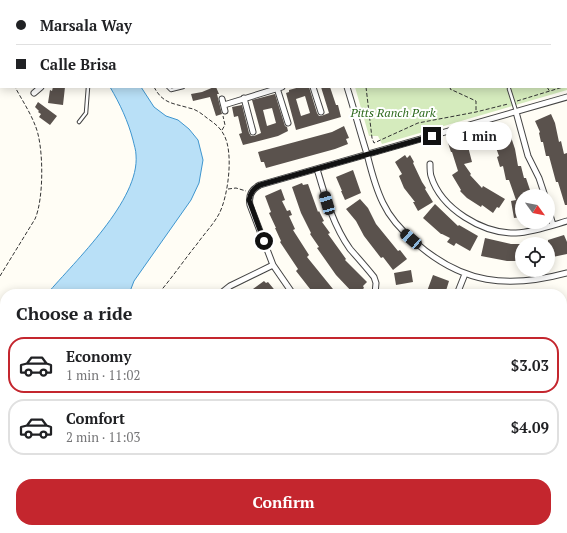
<!DOCTYPE html>
<meta charset="utf-8">
<style>
:root{--surface:#fff;--page:#f2f2f2;--text:#202124;--muted:#757577;--line:#e0e0e0;--accent:#c4262e}
body{margin:0;font-family:"PT Serif",serif;background:var(--page);color:var(--text);height:100vh;display:flex;flex-direction:column;font-size:15px;white-space:nowrap}
*{box-sizing:border-box;margin:0}
p{font-size:13px;color:var(--muted)}
.icon{flex:none;width:22px;height:22px;fill:none;stroke:currentColor;stroke-width:2;stroke-linecap:round;stroke-linejoin:round}
.map{position:relative;flex:1;overflow:hidden}
.drawer{position:absolute;left:0px;top:289px;width:567px;height:244px;display:flex;flex-direction:column;background:var(--surface);border-radius:16px 16px 0 0;box-shadow:0 2px 10px #0003}
.drawer>*{flex:none}
.top-card{position:absolute;left:0px;top:0px;width:567px;height:88px;box-shadow:0 2px 10px #0003;display:grid;align-content:center;height:88px;padding:0 16px;background:var(--surface)}
.needle{width:26px;rotate:123deg}
.controls{position:absolute;left:515px;top:189px;display:grid;gap:8px}
.controls a{display:grid;place-items:center;width:40px;height:40px;border-radius:50%;background:var(--surface);box-shadow:0 2px 10px #0003;font-size:20px}
.end{position:absolute;width:18px;height:18px;margin:-9px;border:5px solid #111;background:#fff;box-shadow:0 0 0 2px #fff}
.from{border-radius:50%}
.bubble{position:absolute;height:28px;border-radius:14px;background:var(--surface);box-shadow:0 2px 10px #0003;font-size:13px;font-weight:600;line-height:28px;text-align:center}
.car{position:absolute;width:12px;height:24px;margin:-12px -6px;border-radius:5px;box-shadow:0 0 3px 1px #0007;background:linear-gradient(#222 24%,#8ab4d8 0 40%,#222 0 76%,#8ab4d8 0 86%,#222 0)}
.top-card b{display:flex;align-items:center;gap:14px;height:38px;font-size:15px}
.top-card b+b{border-top:1px solid var(--line)}
.top-card i{width:10px;height:10px;background:var(--text)}
ul{padding:0;list-style:none}
li{display:flex;align-items:center;gap:12px;height:56px;margin:0 8px 6px;padding:0 8px;border:2px solid var(--line);border-radius:16px}
li div{flex:1}
li b{display:block;font-size:15px}
li em{font-style:normal;font-weight:600}
li.current{border-color:var(--accent)}
li>.icon{width:36px;height:36px;stroke-width:1.5}
h2{padding:0 16px;font-size:18px;line-height:48px}
.primary-button{display:flex;gap:8px;margin-top:auto;padding:8px 16px}
.primary-button a{flex:1;height:46px;border-radius:16px;background:var(--accent);color:#fff;font-size:16px;font-weight:600;line-height:46px;text-align:center}
.map>svg:first-child{display:block}
</style>
<div class="map">
<svg width="567" height="533" viewBox="0 0 567 533">
<rect width="100%" height="100%" fill="#fffdf5"/>
<!-- green -->
<path fill="#d5ebbd" d="M514,0H567V90L382,144L378,136H369L355,87H566V1H510Z"/>
<!-- water -->
<path fill="#b9e0f7" stroke="#3f96cf" d="M110,87H141L154,107L166,116L178,120L189,129L198,140L203,160L199,183L191,200L134,281L129,294H47C75,261 140,200 136,155C136,150 134,145 133,140C128,121 120,104 110,87Z
M5,356V515L0,511V369Z
M23,528H161L170,533H30Z"/>
<!-- building -->
<path fill="#5a524d" fill-rule="evenodd" d="M53,87H65L63,105L48,103L50,90L52,91Z
M214,87H216L219,94H217L222,114L216,116L210,97L193,101L191,94L202,92Z
M300,87H309L317,113L319,116H321L329,113L321,87H330L336,105H338L341,117L296,130L286,93L289,92V90ZM305,96L310,113L301,116L296,99Z
M275,94L285,126L287,127L288,131L278,136L243,145L239,134L242,133L238,116L234,117L232,107L242,105L249,133L251,136H254L261,133L252,100ZM272,108L276,123L267,126L263,110Z
M38,102L57,116L50,125L39,117L41,114L38,112L39,111L35,107Z
M551,114L555,123L559,142L561,141L564,154L567,153V205H565L558,182H556L549,156H546L543,142H541L539,133L540,132L535,121Z
M344,126L349,138L346,139L348,144L335,149L266,168L264,162H261L258,152L332,132Z
M503,126L504,129L508,128L515,149L518,166H521L524,178H526L532,196H521L522,217L514,218L511,201L516,200L509,180H506L503,166L500,167L497,157L499,156L495,145L492,129Z
M466,139L472,162L464,164L471,174L470,175L482,188L483,186L505,199L499,208L497,207L493,213L482,205L481,207L467,198L460,191L461,190L452,175L458,171L452,152H451L448,143Z
M405,155L407,158L410,155L414,162L413,163L422,182L426,188L425,189L433,202L418,211L413,202H415L404,188L399,176L402,174L395,162Z
M353,170L361,193L345,200L341,191H342L336,177Z
M302,183L303,185L308,184L318,212L319,211L324,221L322,222L330,233L328,234L346,259L345,260L367,282L363,286L364,288L358,294H354L336,275L317,248L319,247L310,234L311,233L301,213L292,187Z
M281,189L285,200L282,201L287,211L290,210L292,215L289,216L295,229L293,230L309,255L307,257L337,294H314L296,271L298,269L280,242L281,241L275,228H276L269,213L271,212L265,196Z
M360,199L368,208L376,224L398,251L400,250L407,259L393,270L383,257L381,258L364,236L356,221L346,209Z
M435,204L458,226L459,225L478,236L470,251L456,243L454,246L447,242L450,238L442,234H441L423,218Z
M564,235L567,242V254L548,258V240Z
M485,238L511,244H522V261H507L481,256Z
M411,270L413,282L396,285L394,273Z
M433,275L449,281L445,294H426Z
M264,281L266,283L268,282L278,294H257L253,289Z
M567,338V354L562,356V339Z
M567,370V388L562,389V371Z
M562,471L567,472V523L562,521Z
M334,528H351L349,533H332Z"/>
<g fill="none" stroke-linecap="round" stroke-linejoin="round">
<!-- service casing -->
<g stroke="#444" stroke-width="4.5">
<path id="service" d="M0,0L1,1
M244,0V1
M297,0L298,1
M346,0V1
M430,0V1
M96,1L97,0
M168,1L171,0
M0,29L1,31
M168,87L171,90L183,87
M509,89L516,111
M79,122L86,113L88,87
M527,528L544,533"/>
</g>
<!-- minor casing -->
<g stroke="#444" stroke-width="7">
<path id="minor" d="M322,0L323,1
M54,1V0
M478,1L482,0
M313,87L321,112
M347,87C354,109 360,132 367,154C371,170 375,187 383,203C390,218 402,231 415,242C462,284 508,289 567,273
M277,88L288,123
M34,93L41,87
M244,98L253,132
M222,99L225,111
M224,105L282,87
M516,112L528,156L539,178L545,196
M430,164C430,168 430,173 431,176C441,209 483,234 516,233C533,232 550,226 567,221
M317,169C325,196 333,225 350,249C358,258 366,267 374,277L376,283L375,294
M548,208L553,225
M220,294L230,286L273,265
M293,294L273,265L250,205C248,195 252,189 260,185L567,97
M457,294L465,274
M562,327L567,326
M562,405L567,404
M275,533L278,528
M369,533L370,528
M458,533L459,528"/>
</g>
<!-- path -->
<path stroke="#333" stroke-width="1" stroke-dasharray="4 2" stroke-linecap="butt" d="M155,1V0
M564,1L566,0
M0,59L1,60
M566,86H567
M154,87C163,104 173,103 189,108C196,109 202,114 207,118C214,123 220,127 224,135C234,153 228,197 219,214C213,225 204,234 197,244C184,260 172,278 158,294
M366,87L372,138L374,143L418,123L476,112L508,104
M451,87L450,89L476,101V111
M547,87L550,92
M517,101L563,87
M222,130L225,125L223,116
M228,189L236,188L246,191
M0,276L35,219C44,199 44,145 35,125C30,112 22,100 15,87
M214,528L224,533"/>
<!-- service -->
<use href="#service" stroke="#fff" stroke-width="2.5"/>
<!-- minor -->
<use href="#minor" stroke="#fff" stroke-width="5"/>
</g>
<g fill="none" stroke-linecap="round" stroke-linejoin="round">
<!-- route -->
<path stroke="#111" stroke-width="5" d="M264,241L249,200C251,192 253,189 260,185L432,136"/>
</g>
<g text-anchor="middle" stroke-width="4" stroke-linejoin="round" paint-order="stroke">
<!-- park labels -->
<g font-size="12" font-style="italic" fill="#2f6b1f" stroke="#fff">
<text x="393" y="117">Pitts Ranch Park</text>
</g>
</g>
</svg>
<div class="controls">
<a><svg class="needle" viewBox="-14 -14 28 28"><path d="M0-13l5 13h-10z" fill="#e53935"/><path d="M0 13l5-13h-10z" fill="#757577"/></svg></a>
<a><svg class="icon" aria-label="locate" viewBox="0 0 24 24"><circle cx="12" cy="12" r="6"/><path d="M12 2v4M12 18v4M2 12h4M18 12h4"/></svg></a>
</div>
<i class="end from" style="left:264px;top:241px"></i>
<i class="end" style="left:432px;top:136px"></i>
<div class="bubble" style="left:446px;top:122px;width:66px">1 min</div>
<i class="car" style="left:327px;top:203px;rotate:344deg"></i>
<i class="car" style="left:411px;top:239px;rotate:311deg"></i>
<div class="top-card">
<b><i class="from"></i>Marsala Way</b>
<b><i></i>Calle Brisa</b>
</div>
<section class="drawer">
<h2>Choose a ride</h2>
<ul>
<li class="current"><svg class="icon" aria-label="car" viewBox="0 0 24 24"><path d="M5 17H2v-5l4-1 3-4h7l3 4 3 1v5h-3M9 17h6M6 11h13"/><circle cx="7" cy="17" r="2"/><circle cx="17" cy="17" r="2"/></svg><div><b>Economy</b><p>1 min · 11:02</p></div><em>$3.03</em></li>
<li><svg class="icon" aria-label="car" viewBox="0 0 24 24"><path d="M5 17H2v-5l4-1 3-4h7l3 4 3 1v5h-3M9 17h6M6 11h13"/><circle cx="7" cy="17" r="2"/><circle cx="17" cy="17" r="2"/></svg><div><b>Comfort</b><p>2 min · 11:03</p></div><em>$4.09</em></li>
</ul>
<div class="primary-button"><a>Confirm</a></div>
</section>
</div>
